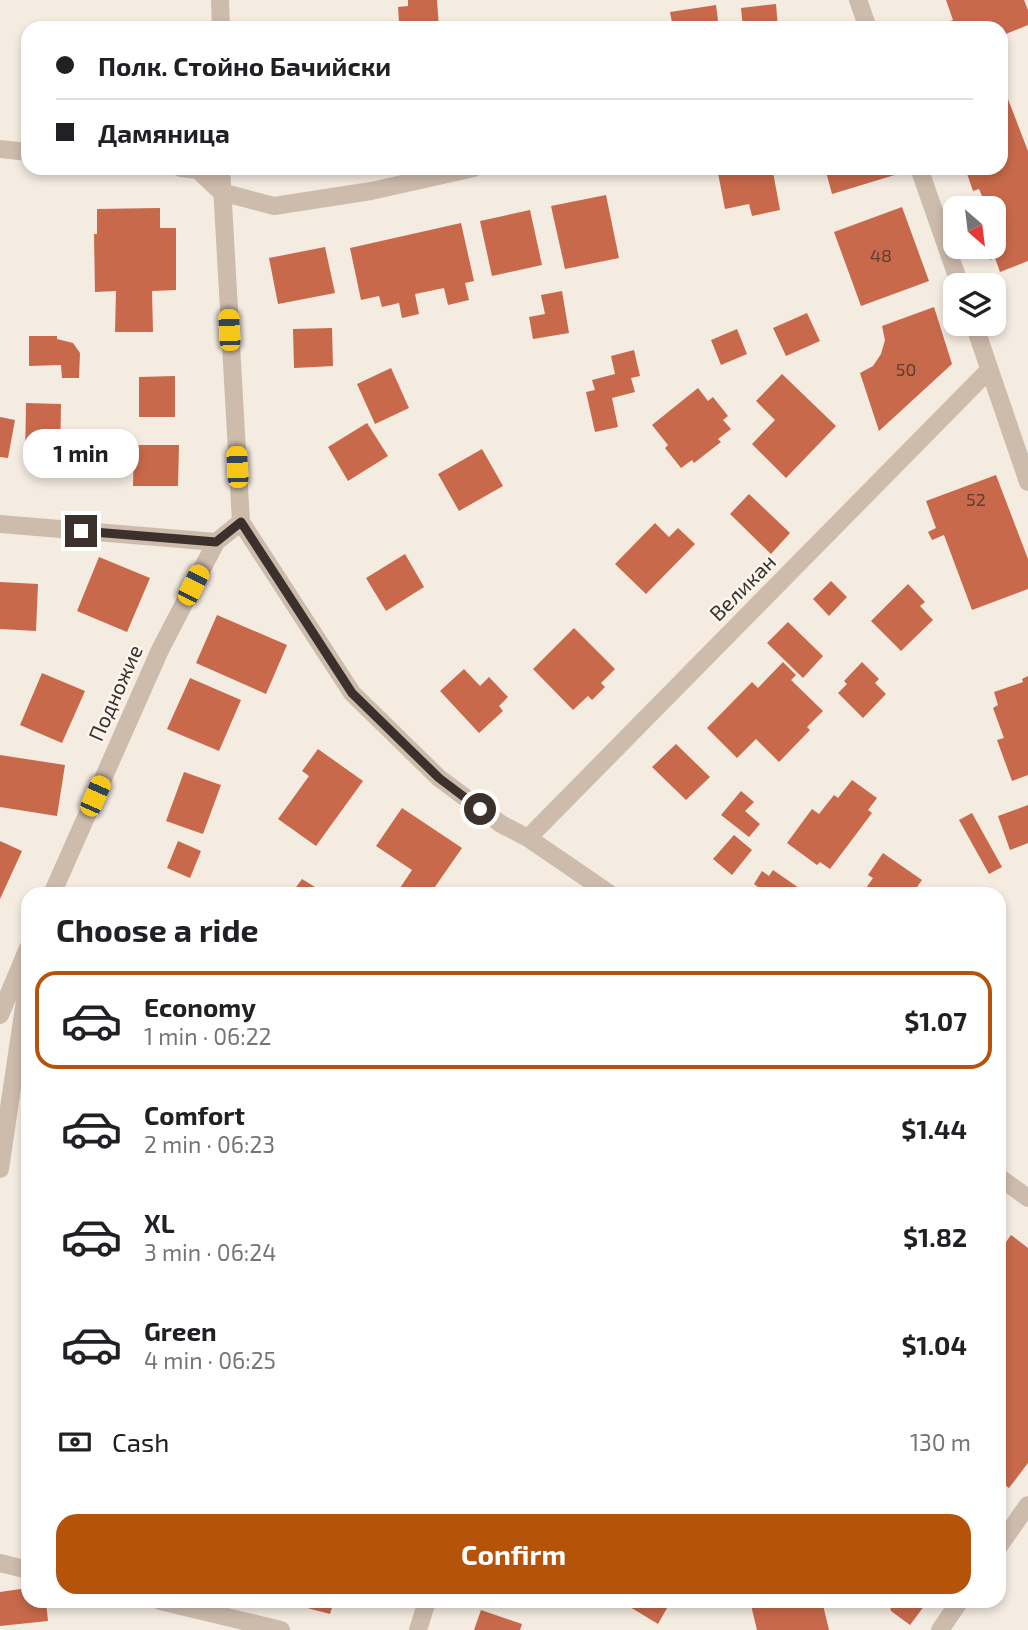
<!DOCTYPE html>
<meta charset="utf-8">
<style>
:root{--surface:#fff;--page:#f6f6f6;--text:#202124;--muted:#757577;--line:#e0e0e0;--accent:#b45309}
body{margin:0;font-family:"Exo 2",sans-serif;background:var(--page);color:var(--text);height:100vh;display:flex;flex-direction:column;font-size:26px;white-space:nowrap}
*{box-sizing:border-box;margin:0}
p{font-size:23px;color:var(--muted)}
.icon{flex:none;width:38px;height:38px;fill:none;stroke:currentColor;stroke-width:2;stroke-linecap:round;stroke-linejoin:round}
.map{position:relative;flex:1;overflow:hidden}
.details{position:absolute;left:21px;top:887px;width:985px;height:721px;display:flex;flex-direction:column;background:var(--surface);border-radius:21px;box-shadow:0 4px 10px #0003}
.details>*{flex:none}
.hud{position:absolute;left:21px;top:21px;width:987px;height:154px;border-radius:21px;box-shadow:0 4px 10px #0003;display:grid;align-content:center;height:154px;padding:0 35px;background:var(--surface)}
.needle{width:46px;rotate:152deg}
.controls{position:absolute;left:943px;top:196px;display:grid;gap:14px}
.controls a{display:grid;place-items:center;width:63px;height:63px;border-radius:14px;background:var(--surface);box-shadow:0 4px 10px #0003;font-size:35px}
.end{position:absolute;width:32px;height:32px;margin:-16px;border:9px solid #3b302b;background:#fff;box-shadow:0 0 0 4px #fff}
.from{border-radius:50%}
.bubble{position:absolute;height:49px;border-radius:21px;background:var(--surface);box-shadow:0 4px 10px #0003;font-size:23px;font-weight:700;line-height:49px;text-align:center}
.car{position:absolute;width:21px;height:42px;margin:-21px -10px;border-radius:9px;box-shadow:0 0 5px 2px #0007;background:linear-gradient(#f5c518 24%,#345 0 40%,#f5c518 0 76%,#345 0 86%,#f5c518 0)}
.hud b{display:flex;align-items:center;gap:24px;height:66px;font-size:26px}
.hud b+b{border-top:2px solid var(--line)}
.hud i{width:18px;height:18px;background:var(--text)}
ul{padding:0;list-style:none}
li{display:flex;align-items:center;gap:21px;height:98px;margin:0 14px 10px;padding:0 21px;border:4px solid transparent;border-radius:21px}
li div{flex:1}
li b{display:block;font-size:26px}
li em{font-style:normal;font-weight:700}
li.on{border-color:var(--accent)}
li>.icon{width:63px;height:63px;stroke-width:1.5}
h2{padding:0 35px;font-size:32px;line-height:84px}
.pay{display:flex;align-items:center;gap:18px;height:77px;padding:0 35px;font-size:26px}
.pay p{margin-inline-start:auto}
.primary-button{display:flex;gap:14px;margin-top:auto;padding:14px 35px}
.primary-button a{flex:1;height:80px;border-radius:21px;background:var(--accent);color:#fff;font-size:28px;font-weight:700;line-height:80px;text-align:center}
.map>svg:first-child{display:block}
</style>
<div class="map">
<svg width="1028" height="1630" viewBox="0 0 1028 1630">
<rect width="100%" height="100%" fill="#f4ebe1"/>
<!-- building -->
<path fill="#c8694b" d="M408,0H437L439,28H410L409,21L399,22L398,7L408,6Z
M946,0H1024L1028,10V25L1001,36V28H949L947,22L953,20Z
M776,4L778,28H743L741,8Z
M716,5L719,28H673L670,12Z
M41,24L93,26V28H40Z
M1001,81L1028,151V261L1000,272L995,258L990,260L985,247H994V208H976L972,200L982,196L979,189L973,191L965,168H1001Z
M717,168H762L763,173L773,172L780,210L752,216L749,204L725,209Z
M825,168H896L898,174L832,194Z
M606,195L619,258L565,269L551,206Z
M902,207L929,281L861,306L834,232Z
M160,208V228H176V290L152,291L153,332H115L116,291L95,292L94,234H97V209Z
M530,210L542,265L492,276L480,221Z
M461,223L474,281L465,283L469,300L448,305L444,288L415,294L419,314L402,318L399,303L382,307L379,296L361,300L350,248Z
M325,247L335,293L278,304L269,258Z
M562,291L569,333L533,339L529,317L545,314L541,295Z
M934,307L952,364L879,431L860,373L873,366L881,354L885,340L882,326Z
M807,313L820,341L786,356L773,328Z
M332,328L333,366L294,368L293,329Z
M737,329L747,354L721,365L711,340Z
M29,336H57V339L73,343L80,353L79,378H62L61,365L29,366Z
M634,350L640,376L631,378L635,392L612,398L618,427L595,432L586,392L595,390L592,380L615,374L611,356Z
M391,368L409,408L375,424L357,384Z
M782,374L836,426L786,478L752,444L775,420L756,401Z
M175,376V417H139V377Z
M698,388L708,401L713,397L728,416L723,420L731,429L718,439L721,442L694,463L692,460L681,468L665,448L668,445L652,425Z
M26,403L61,404L60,462L25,461Z
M0,417L15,420L8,458L0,457Z
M367,423L388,456L348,481L328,447Z
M134,445H179L178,486H133Z
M482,449L503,486L459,511L438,474Z
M996,475L1028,559V589L972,610L944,535L932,540L928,532L936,528L926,501Z
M749,494L790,533L771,554L730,514Z
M655,523L669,537L678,528L695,544L646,594L615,564Z
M405,554L424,587L386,611L366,578Z
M99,557L150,578L127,632L77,611Z
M831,581L847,597L829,616L813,599Z
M0,582L38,584L36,631L0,629Z
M908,584L925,602L920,606L933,620L901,651L871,621Z
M217,615L287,645L266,694L196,663Z
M788,622L823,656L803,678L767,643Z
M574,628L615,669L601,683L605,687L592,700L588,696L573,710L533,669Z
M783,662L796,675L791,680L823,711L807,727L810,730L779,762L756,739L737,758L707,728L752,682L758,688Z
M862,662L879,679L875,683L886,694L863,718L838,693L847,684L844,681Z
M464,669L480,686L489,677L508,697L499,706L503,711L479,733L440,691Z
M42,673L85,691L62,743L20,725Z
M1028,676V775L1012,781L997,740L1004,738L993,708L998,705L994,692L1023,682L1022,679Z
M190,678L241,700L219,751L167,729Z
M676,744L710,777L686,800L652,767Z
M318,749L363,781L316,846L278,819L309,776L302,771Z
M0,755L65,765L57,816L0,807Z
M184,772L221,785L203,834L166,821Z
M852,780L877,798L868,810L872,813L830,869L820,862L817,865L787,843L812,809L819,814L834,795L838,798Z
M741,791L754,802L745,811L760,824L749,837L721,815Z
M1028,805V843L1010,850L998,816Z
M402,808L462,848L430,894H396L412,870L376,846Z
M972,813L1002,867L989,874L959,820Z
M734,835L752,850L732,875L713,859Z
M0,841L22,851L0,899Z
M178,841L201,851L190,878L167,868Z
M883,853L922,880L912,894H862L873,878L868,875Z
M773,870L799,888L793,894H755L759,888L754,884L762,871L769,876Z
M302,879L323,892L322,894H291Z
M114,887L137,892V894H112Z
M1011,1235L1028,1248V1463L1009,1488L999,1481V1248L1001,1249Z
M27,1588L28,1601H46L48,1621L0,1626V1592Z
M297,1601H334L330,1614L296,1605Z
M634,1601H671L658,1624L630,1607Z
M750,1601H822L829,1630H757Z
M889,1601H928L910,1625L891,1611Z
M481,1610L522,1624L520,1630H474Z"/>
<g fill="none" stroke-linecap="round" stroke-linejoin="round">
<!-- minor -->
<path stroke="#cdbbac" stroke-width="18" d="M220,0L221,28
M858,0L868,28
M0,149L28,152
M181,168L198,170L221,192L274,206L371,191L474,168
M221,168L241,522L352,693L439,778L501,824L528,838L610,894
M919,168L960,285
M974,324L1028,482
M0,524L216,542
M528,838L989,370
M52,894L160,650L216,542L241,522
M0,1015L28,948
M0,1169L28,980
M999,1177L1028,1198
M999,1546L1028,1505
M0,1563L28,1570
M160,1601L281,1630
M418,1630L427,1601
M940,1630L960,1601"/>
</g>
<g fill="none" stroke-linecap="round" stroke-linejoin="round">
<!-- route -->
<path stroke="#3b302b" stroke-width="9" d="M81,531L216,542L241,522L352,693L439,778L480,809"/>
</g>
<g text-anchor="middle" stroke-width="5" stroke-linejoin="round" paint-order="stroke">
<!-- number labels -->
<g font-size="18" fill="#5e3e33">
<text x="881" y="262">48</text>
<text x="906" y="376">50</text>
<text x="976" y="506">52</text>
</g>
<!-- street labels -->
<g font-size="21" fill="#3b302b" stroke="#fbf5ee">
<text transform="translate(743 588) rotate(-45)" y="7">Великан</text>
<text transform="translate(116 693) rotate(-66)" y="7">Подножие</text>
</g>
</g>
</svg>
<div class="controls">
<a><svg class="needle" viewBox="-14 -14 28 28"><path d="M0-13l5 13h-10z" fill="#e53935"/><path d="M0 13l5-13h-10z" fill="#757577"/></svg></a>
<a><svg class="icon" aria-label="layers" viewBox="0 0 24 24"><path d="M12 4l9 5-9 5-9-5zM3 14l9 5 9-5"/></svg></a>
</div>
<i class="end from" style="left:480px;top:809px"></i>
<i class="end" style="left:81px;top:531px"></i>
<div class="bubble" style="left:23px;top:429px;width:116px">1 min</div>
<i class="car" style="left:229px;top:330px;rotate:357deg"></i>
<i class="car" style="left:237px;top:467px;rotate:357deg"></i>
<i class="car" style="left:193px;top:585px;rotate:27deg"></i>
<i class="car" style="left:95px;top:796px;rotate:24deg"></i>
<div class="hud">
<b><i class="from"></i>Полк. Стойно Бачийски</b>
<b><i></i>Дамяница</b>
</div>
<section class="details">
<h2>Choose a ride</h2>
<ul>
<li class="on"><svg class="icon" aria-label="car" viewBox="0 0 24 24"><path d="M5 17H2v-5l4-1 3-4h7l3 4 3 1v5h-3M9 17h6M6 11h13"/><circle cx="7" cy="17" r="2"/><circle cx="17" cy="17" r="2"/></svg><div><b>Economy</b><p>1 min · 06:22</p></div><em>$1.07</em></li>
<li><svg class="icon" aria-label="car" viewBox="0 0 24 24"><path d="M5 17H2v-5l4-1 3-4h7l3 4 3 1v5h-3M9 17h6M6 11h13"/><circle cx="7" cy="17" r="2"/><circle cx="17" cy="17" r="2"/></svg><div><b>Comfort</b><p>2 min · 06:23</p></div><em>$1.44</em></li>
<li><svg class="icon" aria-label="car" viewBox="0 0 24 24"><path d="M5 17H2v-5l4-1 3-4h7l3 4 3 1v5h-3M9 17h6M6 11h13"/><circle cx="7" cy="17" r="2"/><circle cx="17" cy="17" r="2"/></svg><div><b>XL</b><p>3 min · 06:24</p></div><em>$1.82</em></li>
<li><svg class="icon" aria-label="car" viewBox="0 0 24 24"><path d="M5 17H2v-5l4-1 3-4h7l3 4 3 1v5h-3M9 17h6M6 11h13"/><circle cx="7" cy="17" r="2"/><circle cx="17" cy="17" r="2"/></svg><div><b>Green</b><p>4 min · 06:25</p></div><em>$1.04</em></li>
</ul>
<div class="pay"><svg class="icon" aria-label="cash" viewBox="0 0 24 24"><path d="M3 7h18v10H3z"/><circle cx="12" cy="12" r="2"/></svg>Cash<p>130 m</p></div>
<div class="primary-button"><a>Confirm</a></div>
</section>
</div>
